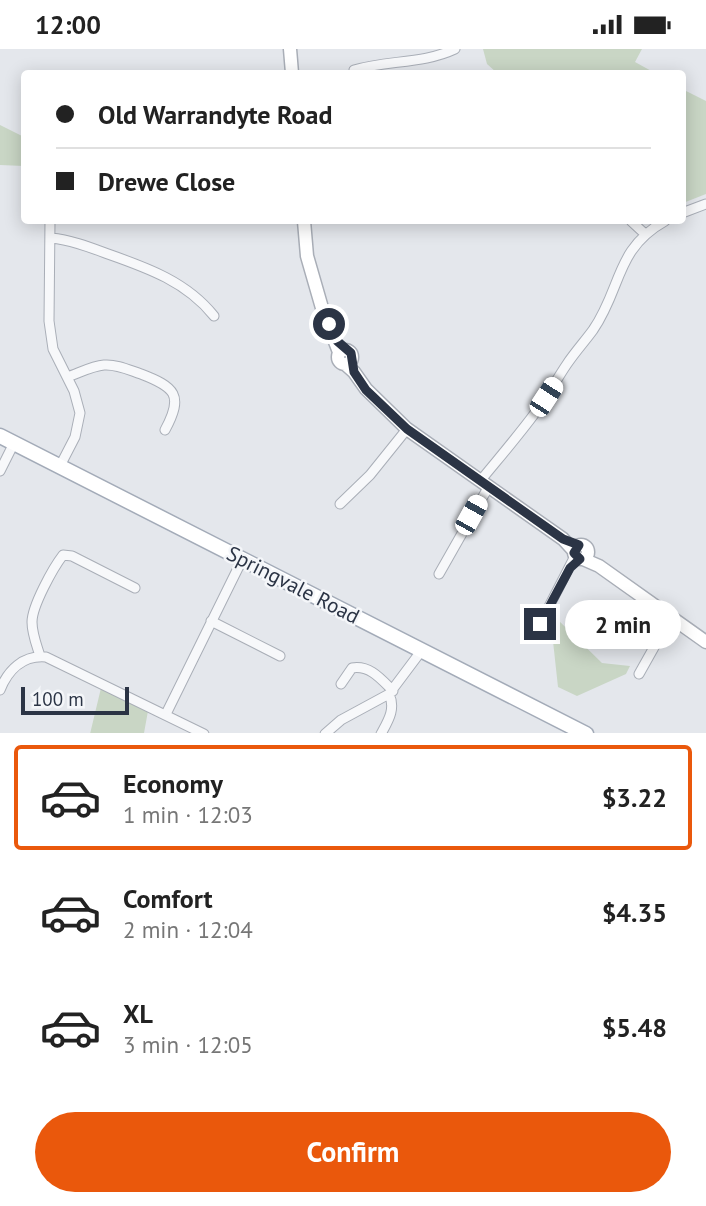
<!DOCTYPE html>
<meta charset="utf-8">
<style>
:root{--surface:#fff;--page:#f2f2f2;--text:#222;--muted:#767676;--line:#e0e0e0;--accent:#ea580c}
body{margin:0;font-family:"PT Sans",sans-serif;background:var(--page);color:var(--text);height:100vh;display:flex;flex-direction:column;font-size:26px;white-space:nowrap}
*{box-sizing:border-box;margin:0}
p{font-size:23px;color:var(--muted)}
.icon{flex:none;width:38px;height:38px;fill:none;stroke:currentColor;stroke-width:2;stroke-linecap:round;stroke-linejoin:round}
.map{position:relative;height:684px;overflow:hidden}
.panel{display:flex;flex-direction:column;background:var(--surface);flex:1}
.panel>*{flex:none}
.banner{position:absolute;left:21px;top:21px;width:665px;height:154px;border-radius:7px;box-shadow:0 4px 18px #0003;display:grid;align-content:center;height:154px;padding:0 35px;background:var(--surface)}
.scale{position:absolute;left:21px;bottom:18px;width:108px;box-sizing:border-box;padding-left:7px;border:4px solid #2b3445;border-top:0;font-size:19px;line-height:24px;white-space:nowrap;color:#2b3445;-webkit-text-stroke:5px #f4f6f9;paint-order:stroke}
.end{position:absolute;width:32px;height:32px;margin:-16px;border:9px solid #2b3445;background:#fff;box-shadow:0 0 0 4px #fff}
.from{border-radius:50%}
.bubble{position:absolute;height:49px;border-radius:24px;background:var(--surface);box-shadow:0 4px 18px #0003;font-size:23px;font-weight:600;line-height:49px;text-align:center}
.car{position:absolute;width:21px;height:42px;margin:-21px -10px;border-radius:9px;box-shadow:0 0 5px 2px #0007;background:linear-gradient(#fff 24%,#345 0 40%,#fff 0 76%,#345 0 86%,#fff 0)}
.banner b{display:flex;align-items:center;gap:24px;height:66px;font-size:26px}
.banner b+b{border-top:2px solid var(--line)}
.banner i{width:18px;height:18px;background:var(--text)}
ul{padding:12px 0 0;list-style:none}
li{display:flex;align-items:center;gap:21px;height:105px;margin:0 14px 10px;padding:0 21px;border:4px solid transparent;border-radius:7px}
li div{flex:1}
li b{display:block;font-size:26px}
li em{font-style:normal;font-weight:600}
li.current{border-color:var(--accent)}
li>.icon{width:63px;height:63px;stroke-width:1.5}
.button{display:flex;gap:14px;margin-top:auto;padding:14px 35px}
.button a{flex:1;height:80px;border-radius:42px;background:var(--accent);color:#fff;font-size:28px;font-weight:600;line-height:80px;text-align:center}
.status{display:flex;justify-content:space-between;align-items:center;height:49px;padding:0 35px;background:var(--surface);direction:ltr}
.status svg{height:19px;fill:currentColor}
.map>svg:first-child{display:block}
</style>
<div class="status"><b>12:00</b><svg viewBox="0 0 49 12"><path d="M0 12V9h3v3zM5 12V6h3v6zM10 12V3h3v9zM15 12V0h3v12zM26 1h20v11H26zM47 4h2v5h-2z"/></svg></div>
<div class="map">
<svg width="706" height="685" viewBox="0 0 706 685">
<rect width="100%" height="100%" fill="#e4e7ec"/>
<!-- green -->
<path fill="#c9d6c5" d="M483,0H642L635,13L655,24H497L487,15Z
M682,40L706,52V145L683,154Z
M0,76L24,88V117L0,116Z
M555,568L602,614L630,617L626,625L577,647L558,638L552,583Z
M101,639L148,662L144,684L90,685Z"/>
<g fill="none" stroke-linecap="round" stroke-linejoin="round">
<!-- minor casing -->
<g stroke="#a9aeb7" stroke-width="11">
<path id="minor" d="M354,21C388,11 423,15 455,0
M682,164L706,155
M50,172L49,272L53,300L74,342L80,364L75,388L60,417
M631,172L645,185
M51,189C71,191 89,198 108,205C148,219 187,233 214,267
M67,328C79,324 92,317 104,316C117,315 129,321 141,325C175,338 184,346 165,381
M0,422L14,394
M481,431C499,409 518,387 535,364C547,349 556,331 567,315C575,303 585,292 593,281C622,239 615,200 665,172
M340,455L370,426L407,380
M439,525L489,437
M211,572L280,607
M540,575L575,507
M40,607C37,597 32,585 32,573C32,557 53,519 63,506L72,507L135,539
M639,625L671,568
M341,635L352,619C370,616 381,630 393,642
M0,641C8,621 23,606 46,608L204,685
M166,665L242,511
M325,685L341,671L389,645L422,601
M381,685C388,672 396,660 389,645"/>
</g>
<!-- secondary casing -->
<g stroke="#a9aeb7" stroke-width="15">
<path id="secondary" d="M290,0L292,24
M304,172L307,207L322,259L339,303
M338 308a7 7 0 1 1 14 0a7 7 0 1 1-14 0Z
M345,315L354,323L366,340L407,380L563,490L574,502
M574 503a7 7 0 1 1 14 0a7 7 0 1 1-14 0Z
M583,510L599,517L706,593"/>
</g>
<!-- primary casing -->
<g stroke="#a3abb8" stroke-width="17">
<path id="primary" d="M0,387L586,685"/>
</g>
<!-- minor -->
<use href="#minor" stroke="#f7f8fa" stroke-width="9"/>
<!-- secondary -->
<use href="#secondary" stroke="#fff" stroke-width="12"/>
<!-- primary -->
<use href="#primary" stroke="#fff" stroke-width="14"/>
</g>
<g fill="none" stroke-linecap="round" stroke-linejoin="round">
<!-- route -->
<path stroke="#2b3445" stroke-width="9" d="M329,275L336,291L351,304L354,323L366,341L407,380L563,490L579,496L574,504L580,510L570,519L540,575"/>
</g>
<g text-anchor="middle" stroke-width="5" stroke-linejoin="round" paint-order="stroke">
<!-- street labels -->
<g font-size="21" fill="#2b3445" stroke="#f4f6f9">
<text transform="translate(293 536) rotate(27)" y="7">Springvale Road</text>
</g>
</g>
</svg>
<div class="scale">100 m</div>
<i class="end from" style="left:329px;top:275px"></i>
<i class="end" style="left:540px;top:575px"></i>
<div class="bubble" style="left:565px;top:551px;width:116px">2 min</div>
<i class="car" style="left:546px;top:348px;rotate:33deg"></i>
<i class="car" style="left:471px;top:466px;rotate:29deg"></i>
<div class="banner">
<b><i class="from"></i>Old Warrandyte Road</b>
<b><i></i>Drewe Close</b>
</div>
</div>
<section class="panel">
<ul>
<li class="current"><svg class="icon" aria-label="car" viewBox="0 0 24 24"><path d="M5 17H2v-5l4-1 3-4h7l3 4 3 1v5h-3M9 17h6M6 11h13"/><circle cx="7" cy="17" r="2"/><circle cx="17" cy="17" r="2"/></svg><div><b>Economy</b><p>1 min · 12:03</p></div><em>$3.22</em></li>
<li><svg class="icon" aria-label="car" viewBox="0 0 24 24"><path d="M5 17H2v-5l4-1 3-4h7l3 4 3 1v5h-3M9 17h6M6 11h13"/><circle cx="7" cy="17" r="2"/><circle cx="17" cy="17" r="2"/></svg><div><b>Comfort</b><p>2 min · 12:04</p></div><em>$4.35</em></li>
<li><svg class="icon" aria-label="car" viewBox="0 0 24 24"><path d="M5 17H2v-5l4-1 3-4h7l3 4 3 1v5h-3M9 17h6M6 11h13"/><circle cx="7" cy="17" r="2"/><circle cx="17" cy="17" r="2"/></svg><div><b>XL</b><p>3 min · 12:05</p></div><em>$5.48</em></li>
</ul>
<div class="button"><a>Confirm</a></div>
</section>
